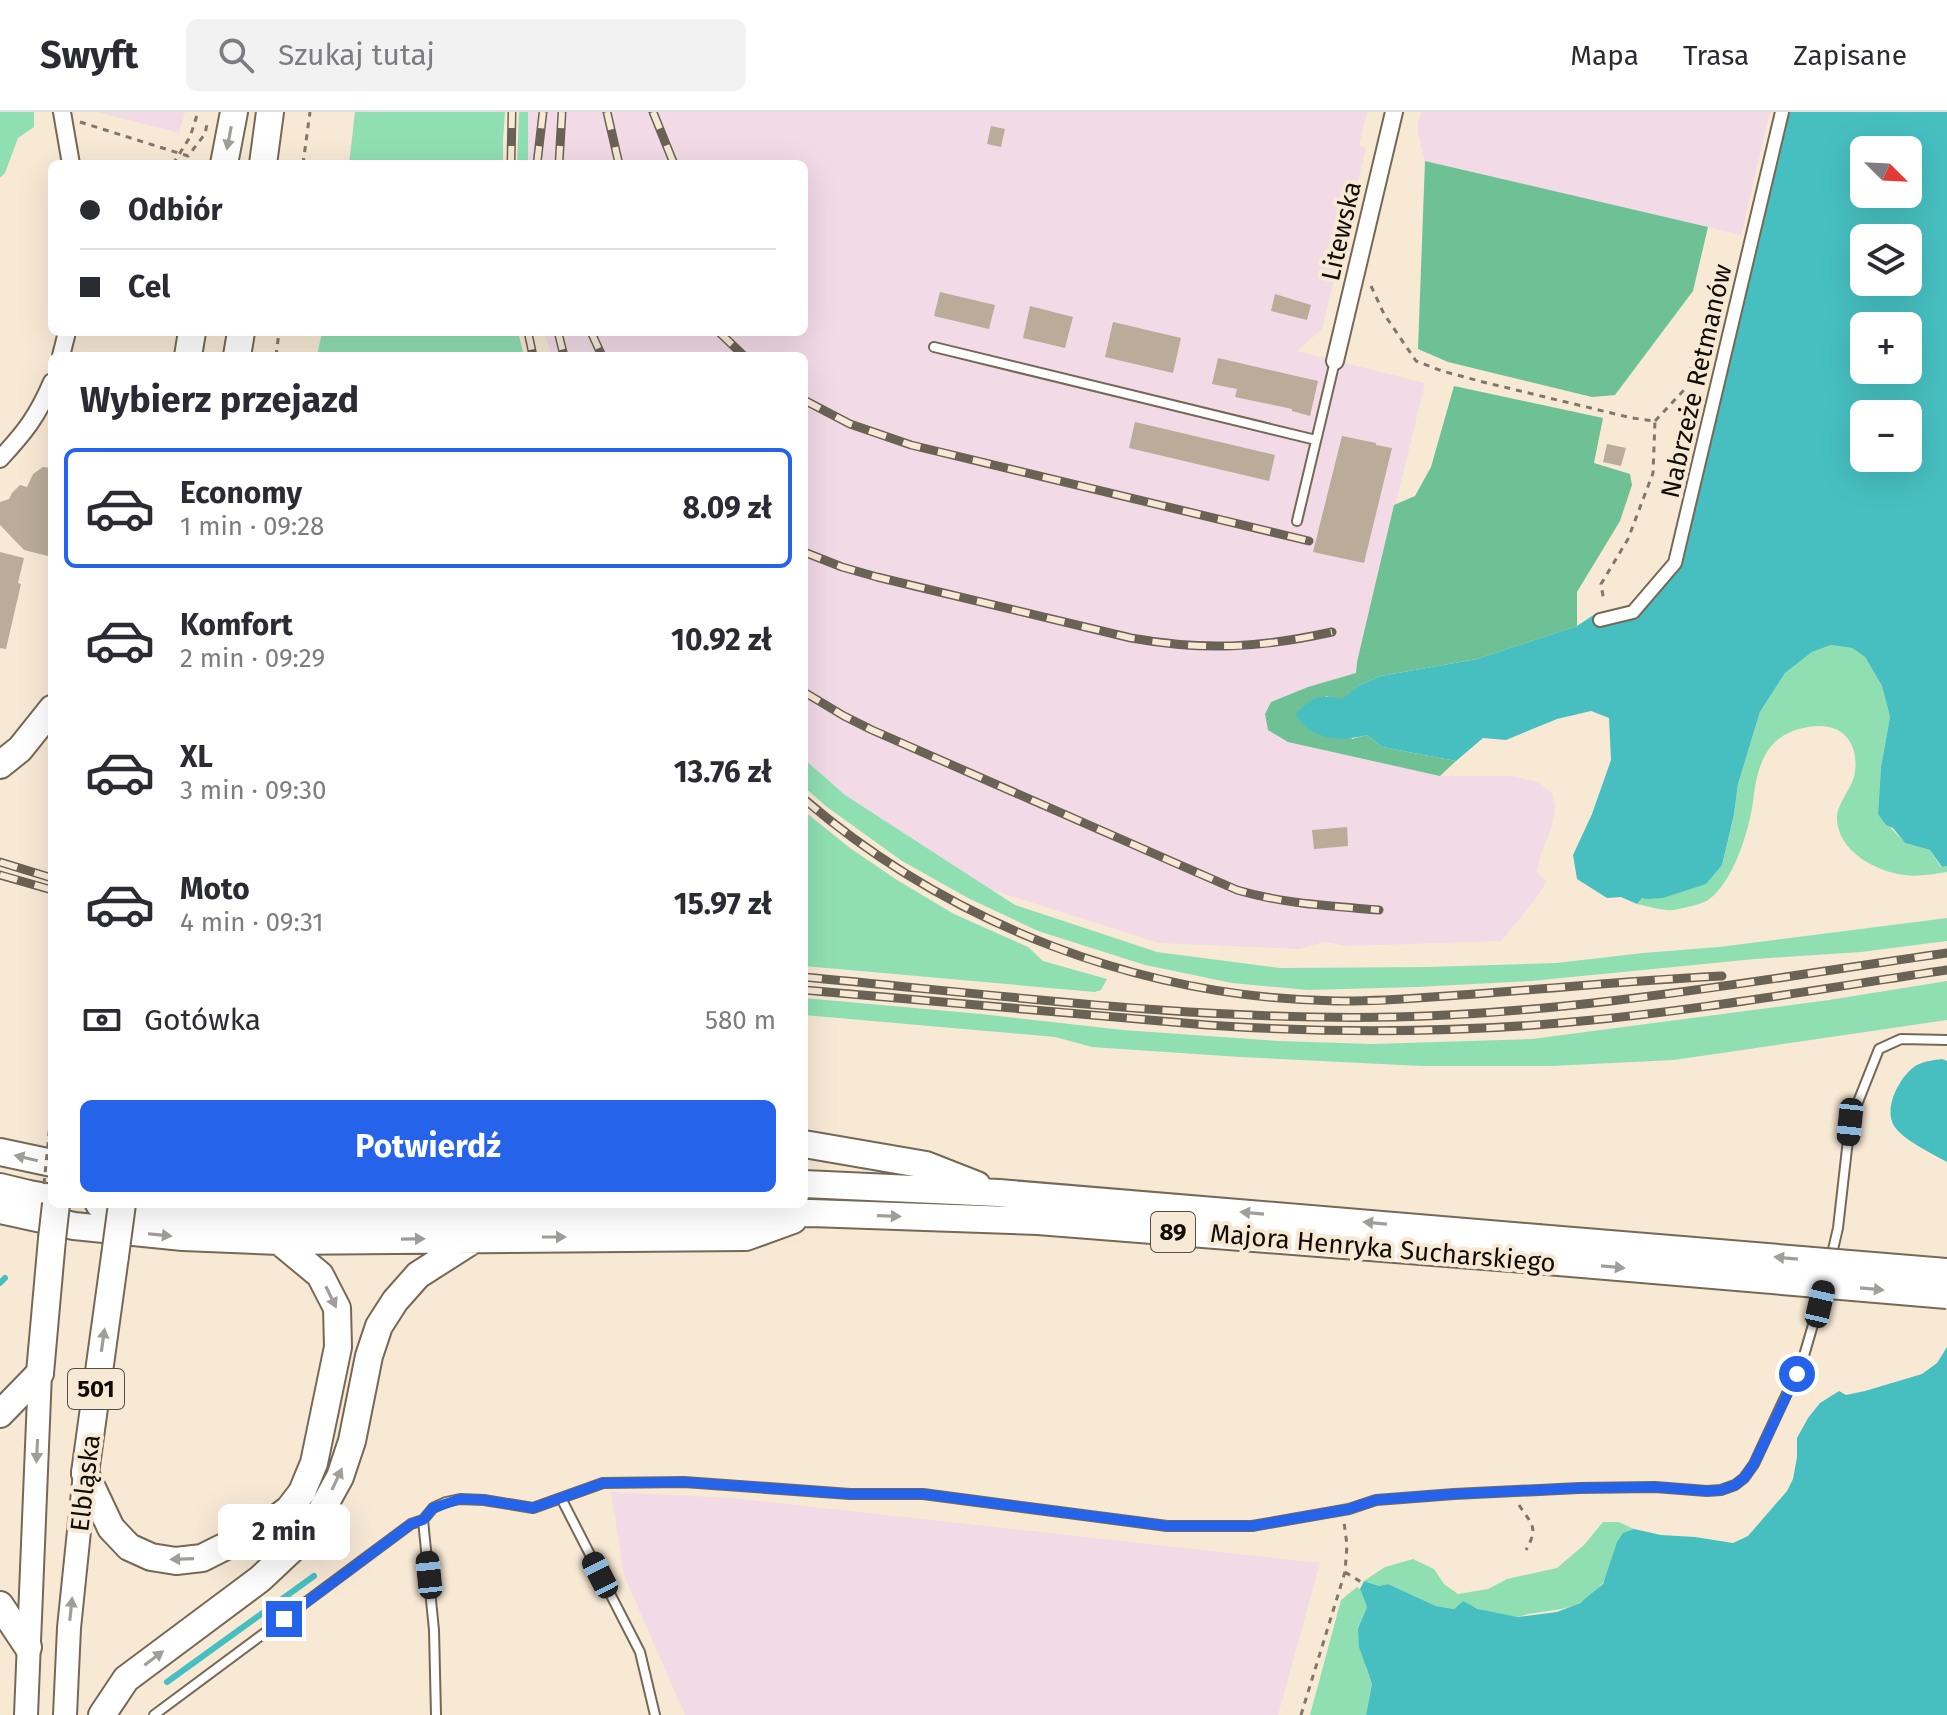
<!DOCTYPE html>
<html lang="pl">
<meta charset="utf-8">
<style>
:root{--surface:#fff;--page:#f2f2f3;--text:#2b2b33;--muted:#7c7c81;--line:#e1e1e2;--accent:#2563eb}
body{margin:0;font-family:"Fira Sans",sans-serif;background:var(--page);color:var(--text);height:100vh;display:flex;flex-direction:column;font-size:30px;white-space:nowrap}
*{box-sizing:border-box;margin:0}
p{font-size:26px;color:var(--muted)}
.icon{flex:none;width:44px;height:44px;fill:none;stroke:currentColor;stroke-width:2;stroke-linecap:round;stroke-linejoin:round}
.map{position:relative;flex:1;overflow:hidden}
.sheet{position:absolute;left:48px;top:240px;width:760px;height:856px;display:flex;flex-direction:column;background:var(--surface);border-radius:12px;box-shadow:0 8px 32px #0002}
.sheet>*{flex:none}
.banner{position:absolute;left:48px;top:48px;width:760px;height:176px;border-radius:12px;box-shadow:0 8px 32px #0002;display:grid;align-content:center;height:176px;padding:0 32px;background:var(--surface)}
.needle{width:52px;rotate:114deg}
.buttons{position:absolute;left:1850px;top:24px;display:grid;gap:16px}
.buttons a{display:grid;place-items:center;width:72px;height:72px;border-radius:12px;background:var(--surface);box-shadow:0 8px 32px #0002;font-size:40px}
.end{position:absolute;width:36px;height:36px;margin:-18px;border:10px solid #2563eb;background:#fff;box-shadow:0 0 0 4px #fff}
.from{border-radius:50%}
.bubble{position:absolute;height:56px;border-radius:12px;background:var(--surface);box-shadow:0 8px 32px #0002;font-size:26px;font-weight:700;line-height:56px;text-align:center}
.car{position:absolute;width:24px;height:48px;margin:-24px -12px;border-radius:10px;box-shadow:0 0 6px 2px #0007;background:linear-gradient(#222 24%,#8ab4d8 0 40%,#222 0 76%,#8ab4d8 0 86%,#222 0)}
.banner b{display:flex;align-items:center;gap:28px;height:76px;font-size:30px}
.banner b+b{border-top:2px solid var(--line)}
.banner i{width:20px;height:20px;background:var(--text)}
ul{padding:0;list-style:none}
li{display:flex;align-items:center;gap:24px;height:120px;margin:0 16px 12px;padding:0 16px;border:4px solid transparent;border-radius:12px}
li div{flex:1}
li b{display:block;font-size:30px}
li em{font-style:normal;font-weight:700}
li.on{border-color:var(--accent)}
li>.icon{width:72px;height:72px;stroke-width:1.5}
h2{padding:0 32px;font-size:36px;line-height:96px}
.pay{display:flex;align-items:center;gap:20px;height:88px;padding:0 32px;font-size:30px}
.pay p{margin-inline-start:auto}
.action{display:flex;gap:16px;margin-top:auto;padding:16px 32px}
.action a{flex:1;height:92px;border-radius:12px;background:var(--accent);color:#fff;font-size:32px;font-weight:700;line-height:92px;text-align:center}
header{display:flex;align-items:center;gap:48px;box-sizing:border-box;height:112px;padding:0 40px;background:var(--surface);border-bottom:2px solid var(--line)}
header strong{font-size:38px}
nav{display:flex;gap:44px;margin-inline-start:auto;font-size:28px}
.search{width:560px;height:72px;background:var(--page);display:flex;align-items:center;gap:20px;box-sizing:border-box;padding:0 28px;border-radius:12px;color:var(--muted);font-size:30px}
.map>svg:first-child{display:block}
</style>
<header>
<strong>Swyft</strong>
<div class="search"><svg class="icon" aria-label="search" viewBox="0 0 24 24"><circle cx="10" cy="10" r="6"/><path d="M15 15l6 6"/></svg>Szukaj tutaj</div>
<nav><a>Mapa</a><a>Trasa</a><a>Zapisane</a></nav>
</header>
<div class="map">
<svg width="1947" height="1603" viewBox="0 0 1947 1603">
<rect width="100%" height="100%" fill="#f8e9d5"/>
<!-- industrial -->
<path fill="#f2dae6" d="M97,0H185L179,21Z
M528,0H1367L1359,33L1366,36L1322,217L1297,239L1425,271L1357,550L1356,561L1308,575L1271,590L1265,602L1440,664H1512L1538,670L1552,681L1555,696L1552,714L1540,745L1537,759L1541,765L1547,769L1534,789L1501,829L1349,834L1324,830L1299,837L1159,831L992,778L845,683L804,647V244H551L545,220H804V52H528Z
M1421,0H1770L1741,123L1425,49L1418,21V12Z
M611,1380L733,1386L1320,1451L1278,1603H685L624,1463Z"/>
<!-- green -->
<path fill="#90dfb3" d="M0,0H34V15L18,26L5,61L0,66Z
M355,0H505L503,28V52H349Z
M519,0H528V52H517Z
M322,220H518L524,244H317Z
M1831,533L1852,536L1865,545L1882,574L1890,605L1881,655L1878,702L1905,731L1930,738L1941,755L1947,754V760C1933,762 1918,765 1905,763C1876,760 1836,738 1837,705C1838,689 1853,676 1855,660C1859,628 1840,609 1808,615C1766,622 1757,653 1753,690C1749,719 1733,771 1708,788C1703,792 1680,797 1673,798C1662,799 1648,794 1637,792L1642,786L1722,753L1734,704L1738,672L1760,600L1785,561L1812,540Z
M804,647L845,683L1015,793L1157,840L1280,856L1428,855L1556,851L1643,841L1719,835L1947,806V829L1861,840L1755,847L1531,869L1417,875L1308,878L1232,871L1145,853L1038,819L968,786L902,749L827,695L804,675Z
M804,699L850,736L897,768L954,802L1028,835L1043,849L1107,867L1101,878L1095,880L804,854Z
M1947,869V908L1674,948L1551,954H1422L1240,945L1092,935L1055,925L804,903V886L981,902L1123,918L1278,929L1373,932L1532,927L1829,888Z
M1603,1410H1619L1634,1417C1607,1427 1617,1455 1601,1473C1579,1499 1558,1497 1528,1502C1526,1503 1518,1505 1516,1505C1499,1506 1478,1498 1463,1489L1454,1497L1436,1494L1388,1472L1379,1474L1364,1469L1385,1455L1413,1447L1434,1457L1444,1472L1458,1482L1488,1477L1507,1467L1557,1456L1584,1433Z
M1357,1475L1360,1477L1367,1495L1358,1515L1366,1556L1372,1572L1366,1603H1310L1341,1488Z"/>
<!-- forest -->
<path fill="#6ec194" d="M1425,49L1708,115L1693,179L1615,283L1592,285L1448,250L1418,237Z
M1454,274L1603,306L1594,351L1630,362L1632,373L1620,409L1577,480V514L1477,547L1381,564L1360,573L1342,588L1325,584L1352,627L1367,623L1382,635L1456,649L1440,664L1288,630L1268,618L1265,602L1271,590L1308,575L1356,561L1357,550L1394,393L1415,384L1431,355Z"/>
<!-- water -->
<path fill="#47bfc1" fill-rule="evenodd" d="M1786,0H1947V754L1942,755L1930,738L1905,731L1893,716L1886,713L1878,702L1881,655L1890,605L1882,574L1865,545L1852,536L1831,533L1812,540L1785,561L1760,600L1738,672L1734,703L1722,753L1706,772L1663,786L1648,787L1642,786L1637,792L1621,785L1607,786L1577,767L1573,743L1592,702L1611,648L1609,606L1591,599L1557,607L1506,628L1483,626L1456,649L1382,635L1367,623C1342,630 1309,628 1296,602C1312,585 1318,582 1342,587L1360,573L1381,564L1477,547L1577,514L1595,502L1597,510L1636,502L1678,454ZM1864,38H1908V82H1864ZM1864,126H1908V170H1864ZM1864,214H1908V258H1864ZM1864,302H1908V346H1864Z
M1942,947L1947,949V1050C1933,1042 1903,1028 1894,1014C1883,996 1900,963 1917,953C1925,949 1934,948 1942,947Z
M1947,1235V1603H1366L1372,1572L1359,1535L1358,1516L1367,1495L1360,1477L1364,1469L1379,1474L1388,1472L1436,1494L1454,1497L1463,1489L1478,1497L1517,1505L1557,1500L1580,1491L1603,1472L1617,1430L1623,1421L1634,1417L1661,1423L1695,1425L1733,1431L1748,1424L1787,1379L1793,1367L1797,1345V1326L1808,1306L1820,1291L1839,1279L1846,1283L1865,1279L1922,1262L1937,1251Z"/>
<g fill="none" stroke-linecap="round" stroke-linejoin="round">
<!-- stream -->
<path stroke="#47bfc1" stroke-width="6" d="M0,1171L5,1166
M167,1570L314,1464"/>
</g>
<!-- building -->
<path fill="#baac99" d="M991,14L1005,17L1001,35L987,32Z
M940,180L995,193L989,217L934,204Z
M1275,182L1311,193L1307,208L1271,199Z
M1030,194L1073,205L1065,236L1023,226Z
M1113,210L1181,226L1173,261L1105,245Z
M1218,246L1318,269L1310,304L1292,299V297L1235,285L1237,277L1212,272Z
M1135,310L1275,343L1269,369L1129,336Z
M1342,324L1376,331V333L1392,336L1364,451L1313,440Z
M1607,332L1626,336L1621,354L1603,350Z
M43,355L52,356V445L24,438L0,413V390L9,387L12,381L20,373L27,375L33,362Z
M0,440L24,446L18,471L21,472L6,537L0,536Z
M1347,715L1348,734L1314,737L1312,718Z"/>
<g fill="none" stroke-linecap="round" stroke-linejoin="round">
<!-- service casing -->
<g stroke="#756856" stroke-width="12">
<path id="service" d="M934,235L1316,328
M1297,409L1335,249
M1831,1146L1838,1116L1850,1010L1879,937L1901,927L1947,928
M561,1386L640,1540L655,1603
M423,1408L434,1518L436,1603
M154,1603L411,1412L423,1408L433,1396L446,1390L460,1387L484,1388L533,1396L603,1371L684,1370L850,1382H923L1167,1414H1252L1349,1397L1376,1388L1454,1382L1579,1376L1655,1375L1707,1379L1721,1378L1735,1373L1744,1366L1754,1352L1803,1247L1824,1175"/>
</g>
<!-- pedestrian casing -->
<g stroke="#756856" stroke-width="16">
<path id="pedestrian" d="M1600,508L1633,500L1675,451L1782,0"/>
</g>
<!-- minor casing -->
<g stroke="#756856" stroke-width="20">
<path id="minor" d="M62,0L71,52
M61,244L67,220
M1335,249L1394,0
M0,347C25,320 37,305 52,270"/>
</g>
<!-- secondary casing -->
<g stroke="#756856" stroke-width="26">
<path id="secondary" d="M26,1603L40,1261
M65,1603L69,1516L85,1361"/>
</g>
<!-- primary casing -->
<g stroke="#756856" stroke-width="30">
<path id="primary" d="M224,52L234,0
M263,52L270,0
M188,244L192,220
M237,244L241,220
M40,1261L52,1127
M85,1361L115,1144"/>
</g>
<!-- trunk casing -->
<g stroke="#756856" stroke-width="30">
<path id="trunk" d="M0,653L20,637L52,597
M804,1032L926,1053L977,1073
M0,1040L52,1051
M804,1072L999,1081L1537,1126
M0,1075L29,1082L52,1086
M99,1092L157,1100L262,1104L811,1101L1038,1109L1535,1148
M0,1098L74,1114L183,1125L279,1129L746,1125L793,1108
M0,1302L40,1261
M85,1361L111,1416L129,1435L151,1445L176,1449L202,1446L268,1413L289,1397L302,1380L314,1351L338,1235L337,1196L320,1163L279,1129
M0,1493L28,1535
M102,1603L126,1567L260,1467L294,1435L319,1403L340,1365L352,1329L369,1244L379,1214L395,1189L418,1163L476,1126"/>
</g>
<!-- path -->
<path stroke="#80766a" stroke-width="3" stroke-dasharray="6 6" stroke-linecap="butt" d="M80,10L188,44L205,22L207,12
M173,52L190,25L198,0
M303,52L310,0
M1371,174L1384,202L1416,249L1442,259L1483,270L1632,306L1655,309L1653,361L1628,427L1601,472L1604,490
M276,244L279,220
M1655,309L1684,278L1720,165L1729,157
M1519,1393C1532,1413 1539,1415 1526,1438
M1345,1460L1361,1470
M1301,1603L1345,1460L1347,1433L1344,1410"/>
<!-- service -->
<use href="#service" stroke="#fff" stroke-width="8"/>
<!-- pedestrian -->
<use href="#pedestrian" stroke="#fff" stroke-width="12"/>
<!-- minor -->
<use href="#minor" stroke="#fff" stroke-width="16"/>
<!-- secondary -->
<use href="#secondary" stroke="#fff" stroke-width="22"/>
<!-- primary -->
<use href="#primary" stroke="#fff" stroke-width="26"/>
<!-- trunk -->
<use href="#trunk" stroke="#fff" stroke-width="26"/>
<!-- rail casing -->
<g stroke="#6b6256" stroke-width="9">
<path id="rail" d="M607,0L619,52
M653,0L674,52
M511,52L512,0
M537,52L543,0
M559,52L562,0
M528,220L533,244
M558,220L564,244
M591,220L602,244
M719,220L744,244
M804,288L850,312L911,333L1309,429
M804,440L842,455L877,465L1131,526C1205,539 1259,536 1332,520
M804,580L844,604L872,618L1237,778C1284,792 1331,794 1379,798
M804,687C951,813 1142,886 1336,889C1382,890 1428,885 1475,882C1557,876 1639,868 1722,864
M0,750L52,766
M0,763L52,778
M804,865C1000,883 1198,909 1395,905C1580,901 1764,867 1947,841
M804,878L1207,913C1325,921 1443,921 1560,911C1690,900 1819,877 1947,858"/>
</g>
<!-- rail -->
<use href="#rail" stroke="#f8e9d5" stroke-width="6" stroke-dasharray="18" stroke-linecap="butt"/>
<!-- primary-bridge casing -->
<g stroke="#756856" stroke-width="30" stroke-linecap="butt">
<path id="primary-bridge" d="M52,1127L56,1092
M115,1144L122,1092"/>
</g>
<!-- trunk-bridge casing -->
<g stroke="#756856" stroke-width="30" stroke-linecap="butt">
<path id="trunk-bridge" d="M1537,1126L1947,1160
M1535,1148L1947,1183"/>
</g>
<!-- path-bridge -->
<path stroke="#80766a" stroke-width="3" stroke-dasharray="6 6" stroke-linecap="butt" d="M44,1072L52,992"/>
<!-- primary-bridge -->
<use href="#primary-bridge" stroke="#fff" stroke-width="26"/>
<!-- trunk-bridge -->
<use href="#trunk-bridge" stroke="#fff" stroke-width="26"/>
</g>
<!-- one-way arrows -->
<defs><path id="oneway-solid" d="M-6-.8H1V-3.2L6.5 0L1 3.2V.8H-6Z" transform="scale(2)"/></defs>
<g fill="#a09e9b">
<use href="#oneway-solid" transform="translate(229 26) rotate(101)"/>
<use href="#oneway-solid" transform="translate(26 1046) rotate(-167)"/>
<use href="#oneway-solid" transform="translate(1252 1101) rotate(-175)"/>
<use href="#oneway-solid" transform="translate(889 1104) rotate(2)"/>
<use href="#oneway-solid" transform="translate(1375 1111) rotate(-175)"/>
<use href="#oneway-solid" transform="translate(160 1123) rotate(6)"/>
<use href="#oneway-solid" transform="translate(554 1125)"/>
<use href="#oneway-solid" transform="translate(413 1127) rotate(-1)"/>
<use href="#oneway-solid" transform="translate(1786 1146) rotate(-175)"/>
<use href="#oneway-solid" transform="translate(1613 1155) rotate(5)"/>
<use href="#oneway-solid" transform="translate(1872 1177) rotate(5)"/>
<use href="#oneway-solid" transform="translate(331 1185) rotate(64)"/>
<use href="#oneway-solid" transform="translate(103 1228) rotate(-82)"/>
<use href="#oneway-solid" transform="translate(37 1339) rotate(93)"/>
<use href="#oneway-solid" transform="translate(337 1367) rotate(-65)"/>
<use href="#oneway-solid" transform="translate(182 1447) rotate(178)"/>
<use href="#oneway-solid" transform="translate(71 1497) rotate(-84)"/>
<use href="#oneway-solid" transform="translate(154 1546) rotate(-37)"/>
</g>
<g fill="none" stroke-linecap="round" stroke-linejoin="round">
<!-- route -->
<path stroke="#2563eb" stroke-width="10" d="M284,1507L411,1412L423,1408L433,1396L460,1387L484,1388L533,1396L603,1371L684,1370L850,1382H923L1167,1414H1252L1349,1397L1376,1388L1454,1382L1579,1376L1655,1375L1707,1379L1721,1378L1735,1373L1744,1366L1754,1352L1797,1262"/>
</g>
<g text-anchor="middle" stroke-width="8" stroke-linejoin="round" paint-order="stroke">
<!-- shield labels -->
<g fill="#f8e9d5" stroke="#564e44" stroke-width="2">
<rect x="1151" y="1100" width="44" height="40" rx="6"/>
<rect x="68" y="1257" width="56" height="40" rx="6"/>
</g>
<g font-size="24" font-weight="bold" fill="#110c06">
<text x="1173" y="1128">89</text>
<text x="96" y="1285">501</text>
</g>
<!-- street labels -->
<g font-size="26" fill="#110c06" stroke="#f8e9d5">
<text transform="translate(1341 119) rotate(-77)" y="9">Litewska</text>
<text transform="translate(1696 269) rotate(-77)" y="9">Nabrzeże Retmanów</text>
<text transform="translate(1383 1136) rotate(5)" y="9">Majora Henryka Sucharskiego</text>
<text transform="translate(85 1371) rotate(-83)" y="9">Elbląska</text>
</g>
</g>
</svg>
<div class="buttons">
<a><svg class="needle" viewBox="-14 -14 28 28"><path d="M0-13l5 13h-10z" fill="#e53935"/><path d="M0 13l5-13h-10z" fill="#7c7c81"/></svg></a>
<a><svg class="icon" aria-label="layers" viewBox="0 0 24 24"><path d="M12 4l9 5-9 5-9-5zM3 14l9 5 9-5"/></svg></a>
<a>+</a>
<a>−</a>
</div>
<i class="end from" style="left:1797px;top:1262px"></i>
<i class="end" style="left:284px;top:1507px"></i>
<div class="bubble" style="left:218px;top:1392px;width:132px">2 min</div>
<i class="car" style="left:1850px;top:1010px;rotate:186deg"></i>
<i class="car" style="left:1820px;top:1192px;rotate:13deg"></i>
<i class="car" style="left:429px;top:1463px;rotate:354deg"></i>
<i class="car" style="left:600px;top:1463px;rotate:333deg"></i>
<div class="banner">
<b><i class="from"></i>Odbiór</b>
<b><i></i>Cel</b>
</div>
<section class="sheet">
<h2>Wybierz przejazd</h2>
<ul>
<li class="on"><svg class="icon" aria-label="car" viewBox="0 0 24 24"><path d="M5 17H2v-5l4-1 3-4h7l3 4 3 1v5h-3M9 17h6M6 11h13"/><circle cx="7" cy="17" r="2"/><circle cx="17" cy="17" r="2"/></svg><div><b>Economy</b><p>1 min · 09:28</p></div><em>8.09 zł</em></li>
<li><svg class="icon" aria-label="car" viewBox="0 0 24 24"><path d="M5 17H2v-5l4-1 3-4h7l3 4 3 1v5h-3M9 17h6M6 11h13"/><circle cx="7" cy="17" r="2"/><circle cx="17" cy="17" r="2"/></svg><div><b>Komfort</b><p>2 min · 09:29</p></div><em>10.92 zł</em></li>
<li><svg class="icon" aria-label="car" viewBox="0 0 24 24"><path d="M5 17H2v-5l4-1 3-4h7l3 4 3 1v5h-3M9 17h6M6 11h13"/><circle cx="7" cy="17" r="2"/><circle cx="17" cy="17" r="2"/></svg><div><b>XL</b><p>3 min · 09:30</p></div><em>13.76 zł</em></li>
<li><svg class="icon" aria-label="car" viewBox="0 0 24 24"><path d="M5 17H2v-5l4-1 3-4h7l3 4 3 1v5h-3M9 17h6M6 11h13"/><circle cx="7" cy="17" r="2"/><circle cx="17" cy="17" r="2"/></svg><div><b>Moto</b><p>4 min · 09:31</p></div><em>15.97 zł</em></li>
</ul>
<div class="pay"><svg class="icon" aria-label="cash" viewBox="0 0 24 24"><path d="M3 7h18v10H3z"/><circle cx="12" cy="12" r="2"/></svg>Gotówka<p>580 m</p></div>
<div class="action"><a>Potwierdź</a></div>
</section>
</div>
